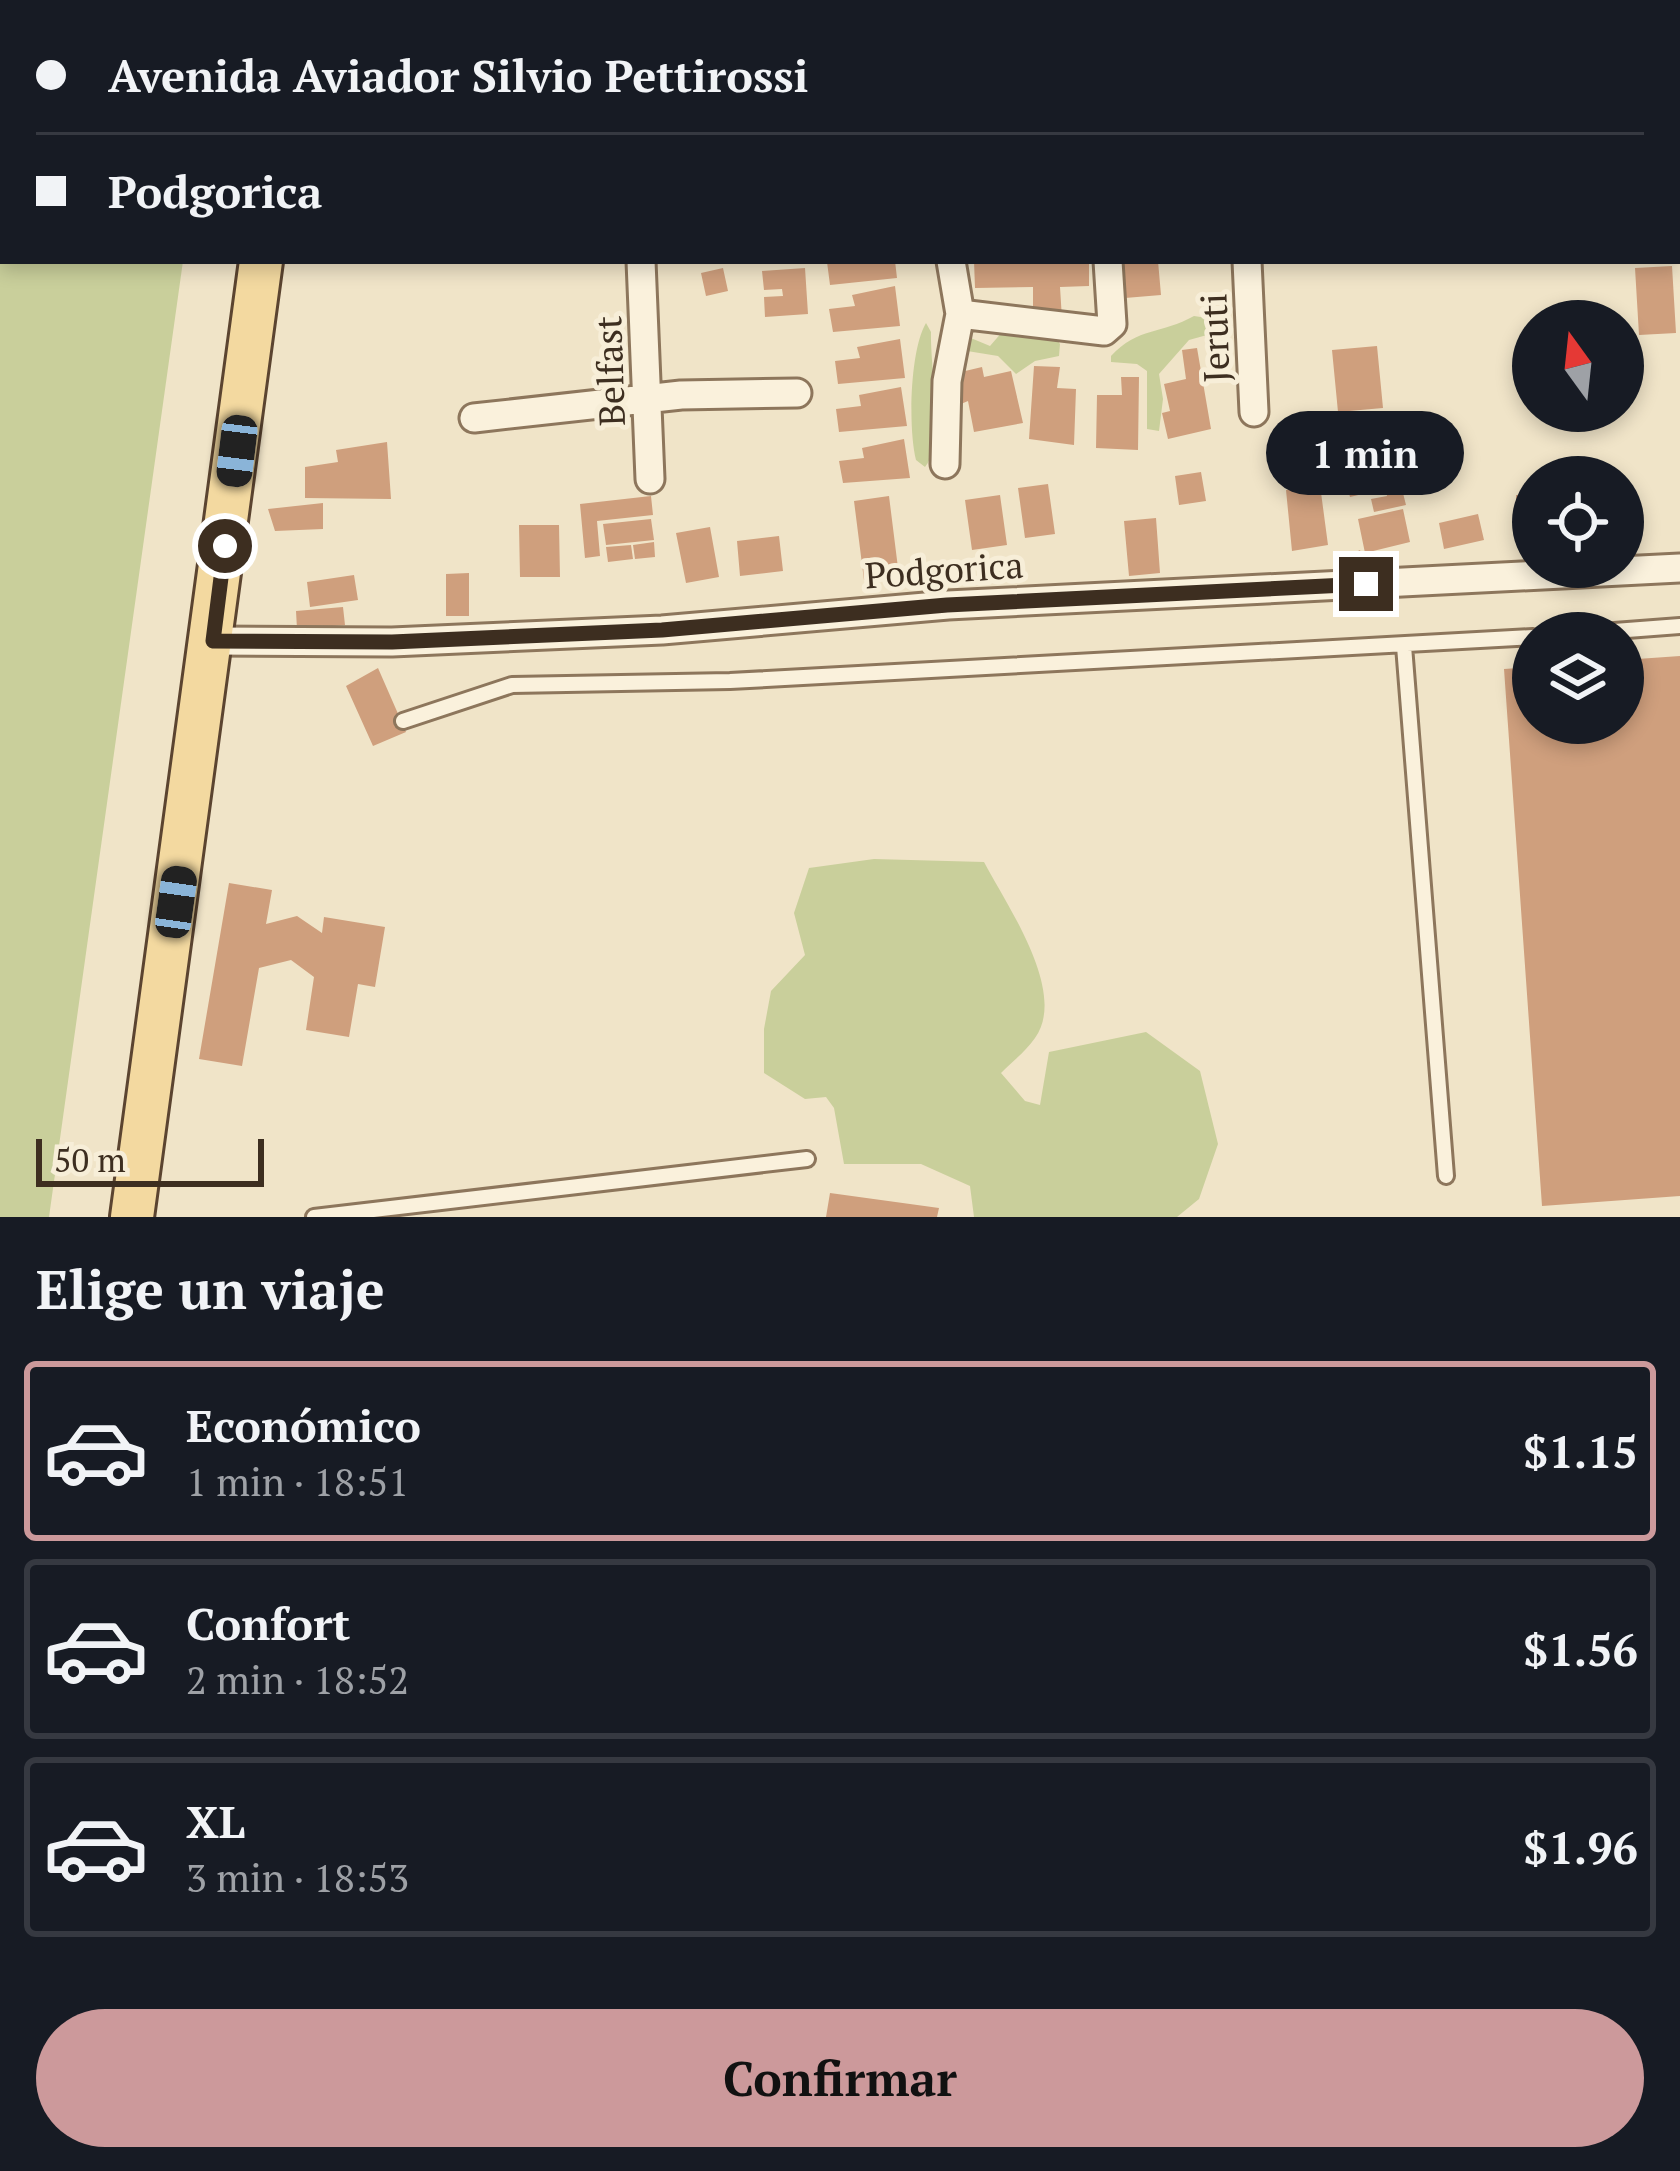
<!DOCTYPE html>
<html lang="es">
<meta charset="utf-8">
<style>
:root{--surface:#171b24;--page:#20242c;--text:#f1f3f6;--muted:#9ea1a6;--line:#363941;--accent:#cc999b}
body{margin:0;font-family:"PT Serif",serif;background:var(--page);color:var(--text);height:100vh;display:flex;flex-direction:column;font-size:45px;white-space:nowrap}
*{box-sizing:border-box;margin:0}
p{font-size:39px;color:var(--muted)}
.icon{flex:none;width:66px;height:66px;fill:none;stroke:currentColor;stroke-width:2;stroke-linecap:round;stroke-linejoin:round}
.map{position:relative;height:1217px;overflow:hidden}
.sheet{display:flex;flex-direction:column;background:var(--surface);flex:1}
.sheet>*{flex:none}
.guide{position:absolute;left:0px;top:0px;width:1680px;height:264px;box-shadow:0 6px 18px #0003;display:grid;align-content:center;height:264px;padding:0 36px;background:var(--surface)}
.needle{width:78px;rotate:345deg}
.buttons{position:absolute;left:1512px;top:300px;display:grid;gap:24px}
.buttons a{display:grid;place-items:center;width:132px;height:132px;border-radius:50%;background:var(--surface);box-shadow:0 6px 18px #0003;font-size:60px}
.scale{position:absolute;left:36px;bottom:30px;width:228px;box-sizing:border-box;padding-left:12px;border:6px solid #3d2e20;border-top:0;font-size:33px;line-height:42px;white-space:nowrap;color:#3d2e20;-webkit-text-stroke:9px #f7eed8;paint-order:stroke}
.end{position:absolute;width:54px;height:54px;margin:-27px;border:15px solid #3d2e20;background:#fff;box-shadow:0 0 0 6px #fff}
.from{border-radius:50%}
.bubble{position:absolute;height:84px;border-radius:42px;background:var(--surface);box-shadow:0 6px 18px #0003;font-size:39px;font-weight:700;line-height:84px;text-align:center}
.car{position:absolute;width:36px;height:72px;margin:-36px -18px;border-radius:15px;box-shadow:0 0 9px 3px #0007;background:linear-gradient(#222 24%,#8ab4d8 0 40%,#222 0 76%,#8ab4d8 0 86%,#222 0)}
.guide b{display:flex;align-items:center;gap:42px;height:114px;font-size:45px}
.guide b+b{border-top:3px solid var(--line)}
.guide i{width:30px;height:30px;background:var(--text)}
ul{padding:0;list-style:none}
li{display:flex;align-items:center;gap:36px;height:180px;margin:0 24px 18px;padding:0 12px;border:6px solid var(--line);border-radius:12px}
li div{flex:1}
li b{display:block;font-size:45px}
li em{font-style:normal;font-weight:700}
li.on{border-color:var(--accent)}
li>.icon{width:108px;height:108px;stroke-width:1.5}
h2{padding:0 36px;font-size:54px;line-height:144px}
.action{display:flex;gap:24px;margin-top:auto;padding:24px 36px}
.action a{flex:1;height:138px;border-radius:72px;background:var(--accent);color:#111;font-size:48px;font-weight:700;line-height:138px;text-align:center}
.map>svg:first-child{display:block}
</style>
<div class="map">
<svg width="1680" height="1217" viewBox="0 0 1680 1217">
<rect width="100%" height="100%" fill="#f0e4c8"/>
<!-- green -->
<path fill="#c9cf9b" d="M0,0H202L3,3V261H183L49,1217H0Z
M341,0H810L801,3Z
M1194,316L1207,318L1210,330L1207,335L1189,340L1159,374L1163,399L1159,431L1147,429V371L1137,364L1111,362V356C1138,327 1162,334 1194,316Z
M926,323L931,332C930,365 944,445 925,467L916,460C908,428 910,350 926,323Z
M1003,331L1052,332L1060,344L1059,356L1035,361L1016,374L998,356L961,350L966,336L990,346Z
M874,859L984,862C1007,906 1068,992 1035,1038C1026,1051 1012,1062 1001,1073L1025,1101L1040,1105L1049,1052L1146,1032L1200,1071L1218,1144L1199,1199L1177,1217H974L970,1186L921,1164H844L834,1108L826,1097L805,1099L764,1073V1029L771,991L805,955L794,913L809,868Z"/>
<!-- building -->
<path fill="#cf9f7d" d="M895,261L897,278L830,285L827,262Z
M974,261H1089V286L1060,287L1062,319L1033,318V287L975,288Z
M1121,261H1158L1161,295L1125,298Z
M1672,266L1676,333L1639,335L1635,268Z
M723,268L728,291L706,296L701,273Z
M805,268L808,314L765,317L764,297L783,296L782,289L764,290L762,271Z
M895,286L900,326L833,332L829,309L855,306L852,295Z
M900,339L905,378L838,384L835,361L860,358L857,347Z
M1377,346L1383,408L1338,412L1332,350Z
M1197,348L1211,429L1168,439L1162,413L1170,411L1164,384L1186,379L1182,350Z
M1034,366L1060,367L1057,388L1076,389L1074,445L1029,439Z
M982,367L984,377L1011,371L1023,423L974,432L968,401L961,404V372Z
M1121,377H1139L1138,450L1096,448L1097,395H1122Z
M901,387L907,426L839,432L836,409L861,406L859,395Z
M1384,419L1389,461L1353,465L1348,423Z
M904,439L910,478L843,483L839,461L864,458L862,448Z
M387,442L391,499L305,498V467L338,462L336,450Z
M1201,472L1206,501L1179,505L1175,476Z
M1370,473L1375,491L1350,497L1345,479Z
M1414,481L1416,490L1403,493L1406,505L1374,512L1371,499L1387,496L1386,488Z
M1048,484L1055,534L1025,538L1018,488Z
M1320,485L1328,545L1292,551L1286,490Z
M1533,494V530L1517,531L1516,495Z
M1000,495L1007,545L972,550L965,500Z
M651,496L653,515L597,521L600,556L585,558L580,504Z
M889,496L899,576L864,580L854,501Z
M323,503V529L275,531L268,509Z
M1403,509L1410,542L1365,553L1358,519Z
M1478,514L1484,540L1444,549L1439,523Z
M1156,518L1160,573L1129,576L1124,521Z
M651,519L654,540L606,545L603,524Z
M519,525H559L560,577H520Z
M710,527L719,577L686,583L676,533Z
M779,536L783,571L740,576L737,541Z
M654,542L655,557L635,559L633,545Z
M631,545L633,559L608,562L606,547Z
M1359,550L1370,556L1360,575L1349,569Z
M469,573V616H446V574Z
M354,575L358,600L310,607L307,582Z
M343,607L345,625L297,629L296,611Z
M1680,656V1196L1542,1206L1504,669L1533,667V723H1623V660Z
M378,668L406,732L373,746L346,686Z
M229,883L272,890L266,924L297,916L322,933L324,917L385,927L375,987L358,984L349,1037L306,1030L314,977L291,960L259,968L242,1066L199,1059Z
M830,1193L939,1208L937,1217H826Z"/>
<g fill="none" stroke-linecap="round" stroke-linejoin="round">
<!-- service casing -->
<g stroke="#8d765c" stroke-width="20">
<path id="service" d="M1588,633L1680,626
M1404,646L1446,1176
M403,721L512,685L730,681L1533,637
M314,1217L807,1159"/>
</g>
<!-- minor casing -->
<g stroke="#8d765c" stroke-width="33">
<path id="minor" d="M1212,0L1215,3
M866,3L874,0
M1677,159H1680
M641,261L650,479
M1247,261L1254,412
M960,314L1104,331L1112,324L1108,261
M474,418L681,395L797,393
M945,464L947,381L960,314L951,261
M213,641L392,642L662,630L948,605L1680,568"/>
</g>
<!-- primary casing -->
<g stroke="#5b4430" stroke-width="48">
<path id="primary" d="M289,3V0
M132,1217L261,261"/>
</g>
<!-- service -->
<use href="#service" stroke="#faf1dc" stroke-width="14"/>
<!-- minor -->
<use href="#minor" stroke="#faf1dc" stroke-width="27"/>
<!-- primary -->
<use href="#primary" stroke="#f3d9a0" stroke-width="42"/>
</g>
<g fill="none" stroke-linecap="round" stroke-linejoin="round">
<!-- route -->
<path stroke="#3d2e20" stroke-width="15" d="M225,546L213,641L392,642L662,630L947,605L1366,584"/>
</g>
<g text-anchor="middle" stroke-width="10" stroke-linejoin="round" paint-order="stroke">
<!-- street labels -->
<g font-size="36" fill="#3d2e20" stroke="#f7eed8">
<text transform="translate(1215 338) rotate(-92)" y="13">Jeruti</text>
<text transform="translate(610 371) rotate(-92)" y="13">Belfast</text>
<text transform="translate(944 570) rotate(-4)" y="13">Podgorica</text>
</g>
</g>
</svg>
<div class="buttons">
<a><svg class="needle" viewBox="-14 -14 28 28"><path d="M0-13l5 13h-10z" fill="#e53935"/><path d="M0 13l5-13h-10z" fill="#9ea1a6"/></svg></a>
<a><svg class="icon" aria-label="locate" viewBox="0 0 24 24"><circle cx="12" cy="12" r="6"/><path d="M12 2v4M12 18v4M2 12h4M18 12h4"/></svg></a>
<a><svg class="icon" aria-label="layers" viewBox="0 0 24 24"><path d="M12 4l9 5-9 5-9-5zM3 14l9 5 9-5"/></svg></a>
</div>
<div class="scale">50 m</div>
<i class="end from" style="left:225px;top:546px"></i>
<i class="end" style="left:1366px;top:584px"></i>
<div class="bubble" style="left:1266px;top:411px;width:198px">1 min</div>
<i class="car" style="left:237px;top:451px;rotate:187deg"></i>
<i class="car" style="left:176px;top:902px;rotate:8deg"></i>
<div class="guide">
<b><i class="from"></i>Avenida Aviador Silvio Pettirossi</b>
<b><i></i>Podgorica</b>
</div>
</div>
<section class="sheet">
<h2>Elige un viaje</h2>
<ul>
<li class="on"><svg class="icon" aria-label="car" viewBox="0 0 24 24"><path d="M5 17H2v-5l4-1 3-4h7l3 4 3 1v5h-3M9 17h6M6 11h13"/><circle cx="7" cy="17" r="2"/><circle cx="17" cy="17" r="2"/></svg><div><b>Económico</b><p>1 min · 18:51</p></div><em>$1.15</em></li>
<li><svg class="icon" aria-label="car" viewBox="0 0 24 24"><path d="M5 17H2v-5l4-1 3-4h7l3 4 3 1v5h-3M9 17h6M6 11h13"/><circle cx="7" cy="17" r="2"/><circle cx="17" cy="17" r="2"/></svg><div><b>Confort</b><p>2 min · 18:52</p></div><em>$1.56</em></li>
<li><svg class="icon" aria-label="car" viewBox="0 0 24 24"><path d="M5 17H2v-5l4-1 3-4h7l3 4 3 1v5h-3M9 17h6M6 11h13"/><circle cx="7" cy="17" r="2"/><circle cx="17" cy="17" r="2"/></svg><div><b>XL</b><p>3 min · 18:53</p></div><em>$1.96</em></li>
</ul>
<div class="action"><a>Confirmar</a></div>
</section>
